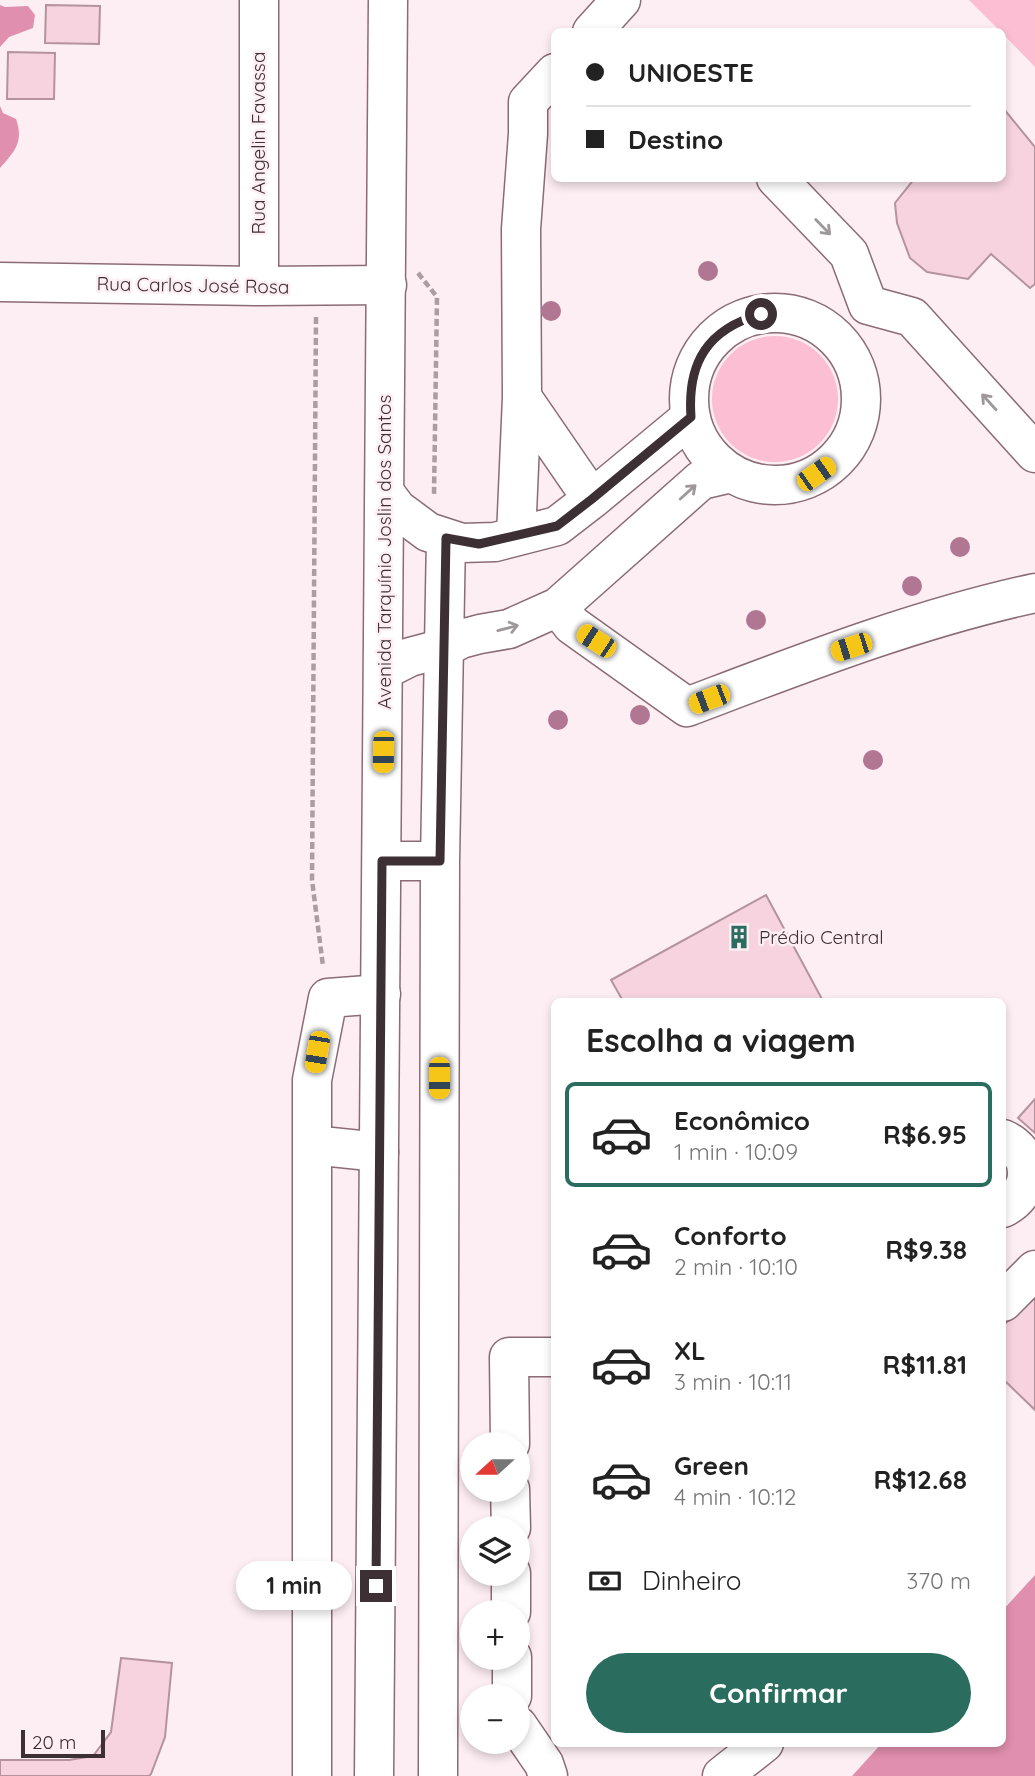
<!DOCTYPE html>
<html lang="pt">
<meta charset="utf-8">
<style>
:root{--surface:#fff;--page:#f6f6f6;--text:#222;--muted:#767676;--line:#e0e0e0;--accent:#2a6d5e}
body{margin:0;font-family:Quicksand,sans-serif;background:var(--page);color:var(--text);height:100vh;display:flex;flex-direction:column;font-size:26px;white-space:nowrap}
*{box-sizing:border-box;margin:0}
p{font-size:23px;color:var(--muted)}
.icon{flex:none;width:38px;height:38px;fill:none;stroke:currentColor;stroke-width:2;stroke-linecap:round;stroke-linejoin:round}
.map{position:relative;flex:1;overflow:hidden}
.panel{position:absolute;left:551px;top:998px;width:455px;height:749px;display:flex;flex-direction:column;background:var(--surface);border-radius:10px;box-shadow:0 4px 10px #0003}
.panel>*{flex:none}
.hud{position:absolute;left:551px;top:28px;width:455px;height:154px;border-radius:10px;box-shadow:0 4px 10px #0003;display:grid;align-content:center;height:154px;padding:0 35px;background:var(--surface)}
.needle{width:46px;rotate:249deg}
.buttons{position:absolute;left:460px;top:1432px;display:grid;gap:14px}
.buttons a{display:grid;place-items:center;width:70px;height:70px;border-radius:50%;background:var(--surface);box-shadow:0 4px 10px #0003;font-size:35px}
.scale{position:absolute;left:21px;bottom:18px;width:84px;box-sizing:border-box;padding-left:7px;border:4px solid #3d3034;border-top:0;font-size:19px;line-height:24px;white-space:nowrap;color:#3d3034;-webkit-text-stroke:5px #fdeef3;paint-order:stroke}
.end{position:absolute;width:32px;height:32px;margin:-16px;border:9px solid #3d3034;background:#fff;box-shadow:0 0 0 4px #fff}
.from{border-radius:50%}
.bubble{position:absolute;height:49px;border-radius:24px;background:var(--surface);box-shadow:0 4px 10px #0003;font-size:23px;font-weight:700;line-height:49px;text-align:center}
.car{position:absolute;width:21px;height:42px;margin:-21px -10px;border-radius:9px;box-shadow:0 0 5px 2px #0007;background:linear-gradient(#f5c518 24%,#345 0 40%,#f5c518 0 76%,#345 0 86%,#f5c518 0)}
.hud b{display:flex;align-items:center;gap:24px;height:66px;font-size:26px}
.hud b+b{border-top:2px solid var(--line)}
.hud i{width:18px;height:18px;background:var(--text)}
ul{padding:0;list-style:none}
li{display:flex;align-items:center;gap:21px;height:105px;margin:0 14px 10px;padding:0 21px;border:4px solid transparent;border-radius:10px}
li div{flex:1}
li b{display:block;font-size:26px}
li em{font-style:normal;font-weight:700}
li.selected{border-color:var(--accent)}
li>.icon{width:63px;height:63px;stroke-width:1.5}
h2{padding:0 35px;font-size:32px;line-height:84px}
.pay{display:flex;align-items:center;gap:18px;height:77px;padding:0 35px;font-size:26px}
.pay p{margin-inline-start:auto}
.button{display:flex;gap:14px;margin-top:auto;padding:14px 35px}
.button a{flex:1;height:80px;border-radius:42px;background:var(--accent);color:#fff;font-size:28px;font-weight:700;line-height:80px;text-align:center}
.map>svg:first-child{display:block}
</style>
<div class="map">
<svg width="1035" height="1776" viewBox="0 0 1035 1776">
<rect width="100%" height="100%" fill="#fdeef3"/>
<!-- green -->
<path fill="#fbbed3" d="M969,0H1035V67L1003,34V32L1000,31Z
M712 399a63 63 0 1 1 126 0a63 63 0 1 1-126 0Z"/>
<!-- forest -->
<path fill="#e18fae" d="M0,5L5,7L28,6L35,15L33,28L9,37L0,47Z
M0,106L3,113L16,119C24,142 15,151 0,168Z
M1035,1575V1776H852L882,1743H1003V1610Z"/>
<!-- building -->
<path fill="#f6d3de" stroke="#b4939e" stroke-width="2" d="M46,5L100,6L99,44L45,43Z
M8,52L55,53L54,99H7Z
M1003,108L1035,147V284L1030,288L991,254L968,279L927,272L910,258L897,223L895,203L915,178H1003Z
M766,895L823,1001H623L611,980Z
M1035,1099V1133L1018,1118Z
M1035,1293V1410L1003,1379V1326Z
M121,1658L172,1663L165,1737L151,1774L149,1776H0V1760H69L93,1756L111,1732Z"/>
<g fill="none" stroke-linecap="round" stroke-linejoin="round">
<!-- minor casing -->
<g stroke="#8b6b76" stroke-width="41">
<path id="minor" d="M592,32L621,0
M555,73L528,102V134L521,229L522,397L592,499
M776,178L849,254L868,305
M0,282L259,286L387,285
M259,286V0
M868,305L912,317L1035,453
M689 399a86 86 0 1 1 172 0a86 86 0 1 1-172 0Z
M385,493L397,509L428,532L462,543L495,542L557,526L592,499L691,417
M516,536L522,397
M558,607L572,625L687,707C801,664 915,619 1035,593
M384,670L410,657L444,648L461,639L480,634L509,629L558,607L701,480L731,473
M382,861H440
M1003,1139C1035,1153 1035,1192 1003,1208
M312,1145L379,1152
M1003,1302L1035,1270
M510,1444L509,1357H555
M510,1489L511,1528
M511,1573V1612
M512,1657V1696
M518,1726L544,1764L548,1776
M312,1776V1080L328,998L381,994
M438,1776L440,861L446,538
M722,1776L764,1743"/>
</g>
<!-- major casing -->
<g stroke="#8b6b76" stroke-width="41">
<path id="major" d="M374,1776L388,0"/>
</g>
<!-- path -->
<path stroke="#ab9da1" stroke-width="4.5" stroke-dasharray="7 3.5" stroke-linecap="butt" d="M418,273L437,297L434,495
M316,317L312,880L323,966"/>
<!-- minor -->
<use href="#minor" stroke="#fff" stroke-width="38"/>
<!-- major -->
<use href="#major" stroke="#fff" stroke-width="38"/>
</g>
<!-- trees -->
<g fill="#b17692">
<circle cx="708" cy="271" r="10"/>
<circle cx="551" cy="311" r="10"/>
<circle cx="960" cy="547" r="10"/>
<circle cx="912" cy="586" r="10"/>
<circle cx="756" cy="620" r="10"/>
<circle cx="640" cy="715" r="10"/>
<circle cx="558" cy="720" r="10"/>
<circle cx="873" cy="760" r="10"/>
</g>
<!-- one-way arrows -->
<defs><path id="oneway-shaft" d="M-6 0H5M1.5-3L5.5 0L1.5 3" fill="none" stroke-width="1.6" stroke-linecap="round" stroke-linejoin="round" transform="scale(1.75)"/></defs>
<g stroke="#9e989a">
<use href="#oneway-shaft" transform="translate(823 227) rotate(46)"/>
<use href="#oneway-shaft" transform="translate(989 402) rotate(-132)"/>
<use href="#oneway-shaft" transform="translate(688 492) rotate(-42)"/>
<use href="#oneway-shaft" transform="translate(508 628) rotate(-15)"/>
</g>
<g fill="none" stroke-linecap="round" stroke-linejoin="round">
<!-- route -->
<path stroke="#3d3034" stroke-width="9" d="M376,1586L382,861H440L446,538L479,544L557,526L592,499L691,417C687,362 708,329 761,314"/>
</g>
<!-- icons -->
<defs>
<g id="building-bare" transform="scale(1.89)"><path d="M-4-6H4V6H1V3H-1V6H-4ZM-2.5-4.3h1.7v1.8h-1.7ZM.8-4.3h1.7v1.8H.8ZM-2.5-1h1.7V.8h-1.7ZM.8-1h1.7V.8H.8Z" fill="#2a6d5e" stroke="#fdeef3" stroke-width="2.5" paint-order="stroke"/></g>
</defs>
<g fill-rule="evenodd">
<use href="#building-bare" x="739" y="937"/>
</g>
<g text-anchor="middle" stroke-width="5" stroke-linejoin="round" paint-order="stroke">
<!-- street labels -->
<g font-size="19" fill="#3d3034" stroke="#fdeef3">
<text transform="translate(258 143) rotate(-90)" y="7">Rua Angelin Favassa</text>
<text transform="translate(193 285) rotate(1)" y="7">Rua Carlos José Rosa</text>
<text transform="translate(384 552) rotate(-90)" y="7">Avenida Tarquínio Joslin dos Santos</text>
</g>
<!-- poi labels -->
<g font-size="19" fill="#3d3034" stroke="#fdeef3" text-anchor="start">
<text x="759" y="944">Prédio Central</text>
</g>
</g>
</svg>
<div class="buttons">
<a><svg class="needle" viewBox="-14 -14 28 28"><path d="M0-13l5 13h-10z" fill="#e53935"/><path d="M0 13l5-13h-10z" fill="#767676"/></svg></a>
<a><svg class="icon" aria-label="layers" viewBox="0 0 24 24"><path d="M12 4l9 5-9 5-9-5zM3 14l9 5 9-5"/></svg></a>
<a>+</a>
<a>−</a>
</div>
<div class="scale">20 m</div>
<i class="end from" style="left:761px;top:314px"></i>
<i class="end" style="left:376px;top:1586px"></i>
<div class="bubble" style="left:236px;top:1561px;width:116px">1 min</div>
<i class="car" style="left:816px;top:474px;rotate:55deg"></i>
<i class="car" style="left:596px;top:641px;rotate:303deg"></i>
<i class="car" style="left:851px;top:647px;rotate:252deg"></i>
<i class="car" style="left:709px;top:699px;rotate:249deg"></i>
<i class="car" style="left:383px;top:752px;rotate:181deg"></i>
<i class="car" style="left:317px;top:1052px;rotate:190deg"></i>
<i class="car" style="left:439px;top:1078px;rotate:180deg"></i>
<div class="hud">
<b><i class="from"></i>UNIOESTE</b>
<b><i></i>Destino</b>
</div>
<section class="panel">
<h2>Escolha a viagem</h2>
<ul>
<li class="selected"><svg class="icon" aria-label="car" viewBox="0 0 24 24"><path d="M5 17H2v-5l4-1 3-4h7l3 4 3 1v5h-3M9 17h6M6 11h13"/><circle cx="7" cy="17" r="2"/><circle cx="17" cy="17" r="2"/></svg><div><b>Econômico</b><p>1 min · 10:09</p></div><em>R$6.95</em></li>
<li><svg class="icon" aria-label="car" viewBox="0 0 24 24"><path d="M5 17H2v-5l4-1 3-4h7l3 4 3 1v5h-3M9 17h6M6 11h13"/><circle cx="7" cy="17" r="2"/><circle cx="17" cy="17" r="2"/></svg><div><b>Conforto</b><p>2 min · 10:10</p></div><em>R$9.38</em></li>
<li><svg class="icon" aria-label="car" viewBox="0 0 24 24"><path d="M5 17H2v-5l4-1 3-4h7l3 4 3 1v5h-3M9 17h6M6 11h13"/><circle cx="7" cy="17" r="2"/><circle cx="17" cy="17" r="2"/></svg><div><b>XL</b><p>3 min · 10:11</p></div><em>R$11.81</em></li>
<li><svg class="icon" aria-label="car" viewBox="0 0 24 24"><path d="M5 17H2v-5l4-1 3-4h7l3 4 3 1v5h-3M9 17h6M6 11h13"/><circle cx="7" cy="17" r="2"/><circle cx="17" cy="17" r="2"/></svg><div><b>Green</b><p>4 min · 10:12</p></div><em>R$12.68</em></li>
</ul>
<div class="pay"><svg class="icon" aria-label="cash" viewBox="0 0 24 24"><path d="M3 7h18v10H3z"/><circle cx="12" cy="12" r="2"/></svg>Dinheiro<p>370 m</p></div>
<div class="button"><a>Confirmar</a></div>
</section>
</div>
